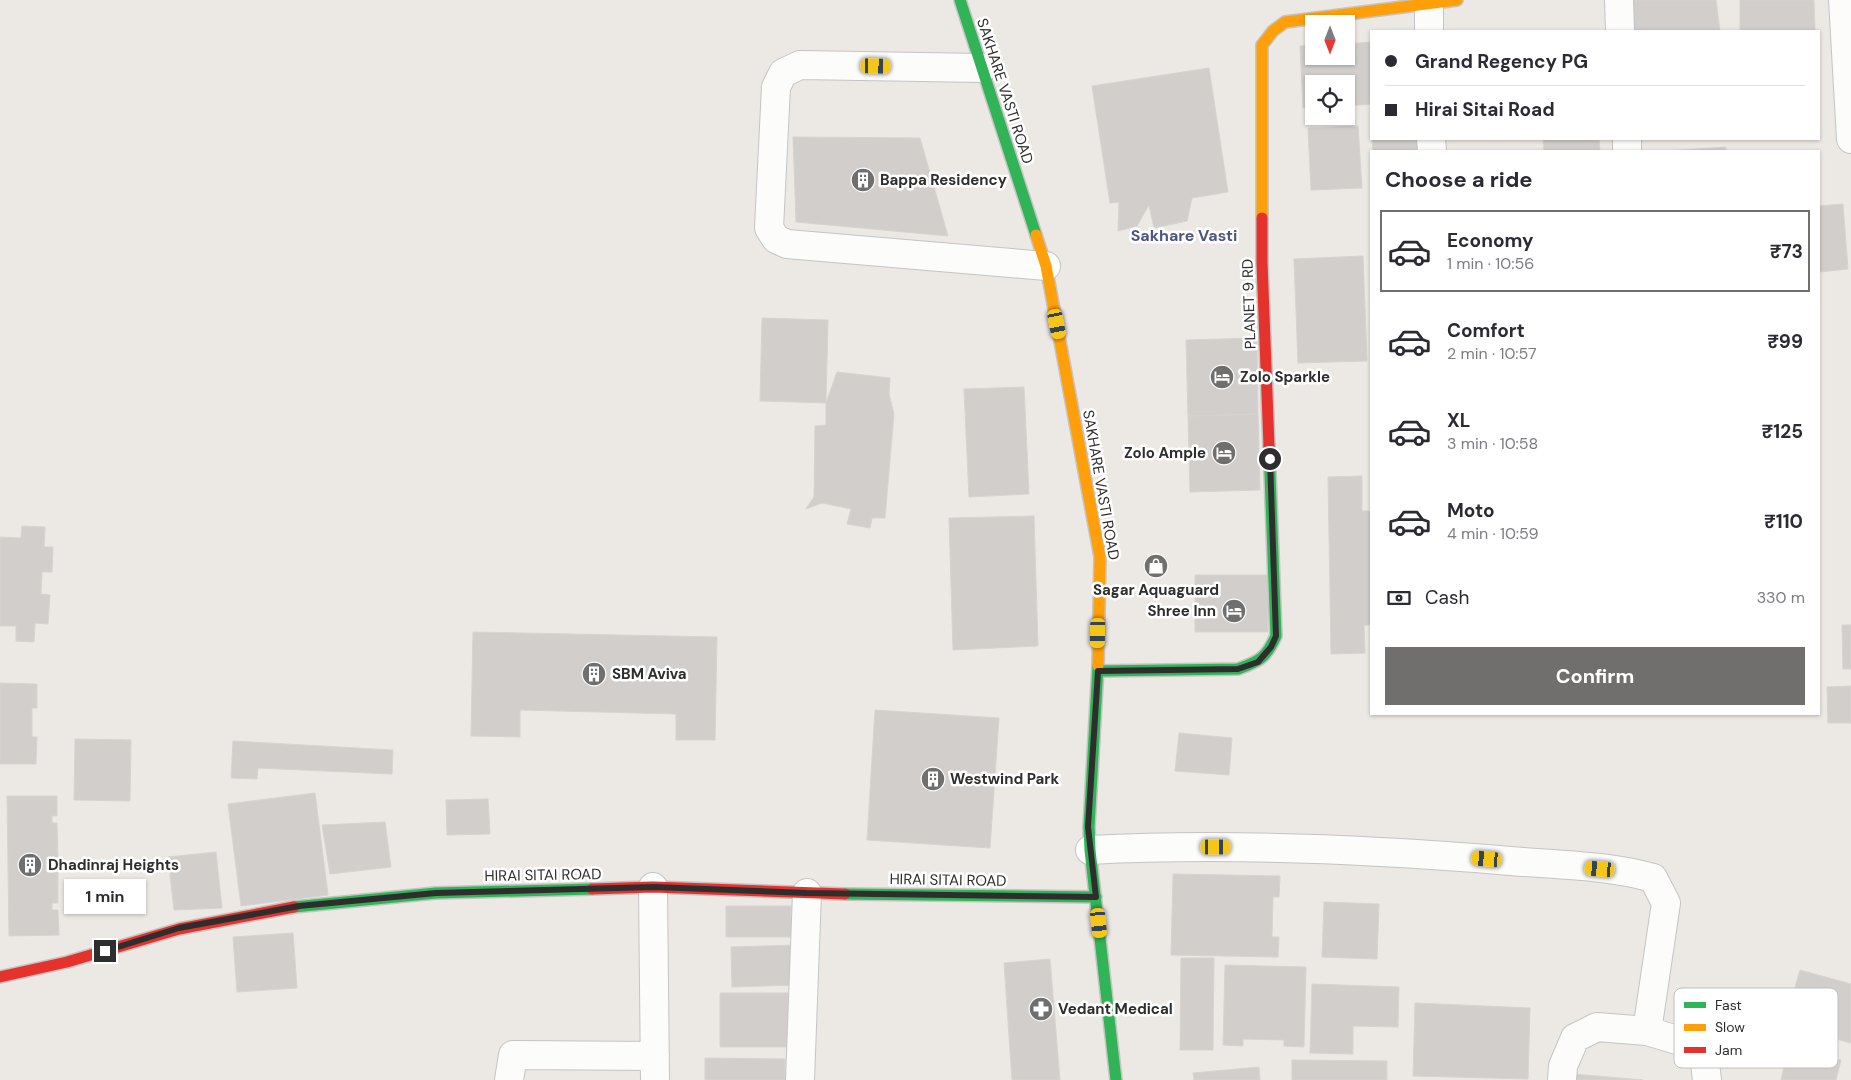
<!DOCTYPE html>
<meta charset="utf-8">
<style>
:root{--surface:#fff;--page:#f7f7f7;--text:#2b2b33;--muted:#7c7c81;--line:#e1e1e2;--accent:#706f6e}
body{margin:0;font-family:"DM Sans",sans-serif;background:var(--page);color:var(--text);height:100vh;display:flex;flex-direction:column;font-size:19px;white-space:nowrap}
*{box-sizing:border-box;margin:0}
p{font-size:16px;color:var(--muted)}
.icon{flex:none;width:28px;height:28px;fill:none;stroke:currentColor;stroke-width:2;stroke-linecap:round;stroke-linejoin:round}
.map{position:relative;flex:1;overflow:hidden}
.side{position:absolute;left:1370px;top:150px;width:450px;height:565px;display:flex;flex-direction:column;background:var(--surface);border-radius:0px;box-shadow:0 1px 4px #0004}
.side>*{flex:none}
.top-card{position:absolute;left:1370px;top:30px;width:450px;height:110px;border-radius:0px;box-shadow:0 1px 4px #0004;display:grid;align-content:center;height:110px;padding:0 15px;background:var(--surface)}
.needle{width:32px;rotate:180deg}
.buttons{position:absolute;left:1305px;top:15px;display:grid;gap:10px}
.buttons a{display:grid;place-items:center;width:50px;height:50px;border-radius:0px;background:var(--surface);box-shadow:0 1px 4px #0004;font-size:25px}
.end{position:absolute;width:22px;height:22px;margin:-11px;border:6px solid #2e2e2e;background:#fff;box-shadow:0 0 0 2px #fff}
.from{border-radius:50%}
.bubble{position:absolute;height:35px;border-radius:0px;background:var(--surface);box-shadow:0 1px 4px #0004;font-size:16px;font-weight:700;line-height:35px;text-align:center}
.car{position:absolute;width:15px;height:30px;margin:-15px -8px;border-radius:6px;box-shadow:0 0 4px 1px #0007;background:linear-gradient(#f5c518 24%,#345 0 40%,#f5c518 0 76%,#345 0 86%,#f5c518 0)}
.top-card b{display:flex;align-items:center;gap:18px;height:48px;font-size:19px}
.top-card b+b{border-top:1px solid var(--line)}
.top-card i{width:12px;height:12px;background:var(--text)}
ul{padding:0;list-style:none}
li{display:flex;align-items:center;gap:15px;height:82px;margin:0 10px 8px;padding:0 5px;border:2px solid transparent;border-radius:0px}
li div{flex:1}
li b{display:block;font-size:19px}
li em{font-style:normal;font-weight:700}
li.active{border-color:var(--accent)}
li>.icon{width:45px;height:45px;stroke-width:1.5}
h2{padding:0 15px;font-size:22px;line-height:60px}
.pay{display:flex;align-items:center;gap:12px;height:55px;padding:0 15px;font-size:19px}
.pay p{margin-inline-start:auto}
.button{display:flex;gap:10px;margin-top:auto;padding:10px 15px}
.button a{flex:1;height:58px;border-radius:0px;background:var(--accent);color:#fff;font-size:20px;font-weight:700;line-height:58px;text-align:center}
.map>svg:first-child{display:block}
</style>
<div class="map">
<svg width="1851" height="1080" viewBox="0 0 1851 1080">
<rect width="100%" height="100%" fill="#ece8e4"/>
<!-- building -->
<path fill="#d1cecb" stroke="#d7d4d0" d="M1632,0H1716L1720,31H1632Z
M1740,0H1814L1815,31H1740Z
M1371,42V104L1346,106V84H1314V107L1303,108L1300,46L1314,45V56H1346V44Z
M1209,68L1228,192L1192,198L1187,221L1154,228L1149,205L1137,226L1118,231L1119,202L1110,203L1092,86Z
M1358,126L1362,188L1311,190L1308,128Z
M793,137L920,138L948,236L796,222Z
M1372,139H1425V151H1373Z
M1543,139H1599L1600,151H1544Z
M1726,147V151H1668Z
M1843,204L1848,269L1819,272V206Z
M1363,256L1367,361L1298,363L1294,259Z
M762,318L828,320L826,403L760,401Z
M1257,338L1258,414L1188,416L1186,340Z
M837,372L890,378L889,394L894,414L885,518H872L870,528L847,524L851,509L822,503L806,509L814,497L815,426L826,425V403Z
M1024,387L1029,494L969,497L964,389Z
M1258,414L1260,490L1190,492L1188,416Z
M1362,476V511H1371V625H1364L1365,653L1331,654L1328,477Z
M1034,516L1038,646L953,650L949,518Z
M22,526L45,527L44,547H53L52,572H42L41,594L50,595L48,624L35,623L34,642L16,641V626H0V537L21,538Z
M1195,575H1268V632H1195Z
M1842,625H1851V669H1843Z
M473,632L717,637L715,740H676V714L520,710V737L471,736Z
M0,683L37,684V708H32V737H37L36,764H0Z
M1851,686V723H1828L1827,687Z
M875,710L999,718L990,848L867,840Z
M1179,733L1232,738L1229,775L1175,771Z
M75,739L131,740L130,801L74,800Z
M233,741L393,750L392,774L258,768L257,779L231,778Z
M315,793L328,895L241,906L228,804Z
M7,796H57V816H52V823H57L58,860H52V872L58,871V903H52V910H58L59,935L9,936Z
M488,799L490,834L447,835L446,800Z
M385,822L391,867L330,874L322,825Z
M216,852L222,908L174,910L168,857Z
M1173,874L1280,876L1279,897H1273L1272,937H1279L1278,957L1171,955Z
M1324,902L1379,904L1377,959L1322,957Z
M726,906H791V937H726Z
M293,933L297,988L237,992L233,937Z
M798,945L799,985L732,987L731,947Z
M1181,958H1214L1213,1050H1180Z
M1050,959L1060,1080H1012L1004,963Z
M1225,965L1306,967L1304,1047L1284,1046V1040L1243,1039V1046L1223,1045Z
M1800,970L1851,984V1043L1784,1025Z
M1312,984L1399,987L1398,1027L1353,1026V1054L1310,1053Z
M720,993H788V1047H720Z
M1415,1003L1530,1008L1528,1079L1413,1076Z
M1788,1048L1841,1060L1836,1080H1781Z
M705,1058L785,1059V1080H705Z
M1292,1060L1387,1061V1080H1292Z
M1259,1067L1260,1080H1194L1193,1073Z
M1574,1074L1643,1080H1574Z"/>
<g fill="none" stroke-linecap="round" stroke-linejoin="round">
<!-- street casing -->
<g stroke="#c5c4c5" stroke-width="30">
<path id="street" d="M1619,0L1620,31
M1843,0L1851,139
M1429,4V31
M982,68L800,65L783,73L776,87L769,228L776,239L787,244L1046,266
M1431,139L1432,151
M1627,139V151
M1090,850C1226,843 1363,849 1499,860C1549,865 1605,864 1653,878L1666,903L1647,1031L1597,1027L1575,1038L1563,1066L1562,1080
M653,887L655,1080
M1647,1031L1687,1043L1704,1055L1707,1080
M509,1080L513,1055L655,1056
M800,1080L807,893"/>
</g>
<!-- fast casing -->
<g stroke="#c5c4c5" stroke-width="14">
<path id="fast" d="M960,0L1036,235
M1098,666L1089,827L1090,850L1116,1080
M1098,671L1238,669C1260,661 1266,658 1276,636L1269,446
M845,894L1096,897
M294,907L436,893L592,889"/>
</g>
<!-- slow casing -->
<g stroke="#c5c4c5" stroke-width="14">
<path id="slow" d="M1262,218V45L1273,31L1285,22L1457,0
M1036,235L1046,266L1100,557L1098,666"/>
</g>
<!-- jam casing -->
<g stroke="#c5c4c5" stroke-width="14">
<path id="jam" d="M1262,218V263L1269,446
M592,889L653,887L845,894
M0,977L67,962L179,929L294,907"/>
</g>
<!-- street -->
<use href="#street" stroke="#fcfcfb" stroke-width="28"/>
<!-- fast -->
<use href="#fast" stroke="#30b455" stroke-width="11"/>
<!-- slow -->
<use href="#slow" stroke="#ff9f0a" stroke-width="11"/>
<!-- jam -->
<use href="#jam" stroke="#e5322d" stroke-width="11"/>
</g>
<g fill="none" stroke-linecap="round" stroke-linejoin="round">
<!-- route -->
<path stroke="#2e2e2e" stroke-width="6" d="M105,951L179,928L299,906L436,893L654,887L807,893L1096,897L1088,827L1098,671L1238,669L1258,662L1271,647L1276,636L1270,459"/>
</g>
<!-- icons -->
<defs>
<g id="building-disc" transform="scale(1.25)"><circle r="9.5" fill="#706f6e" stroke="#fff"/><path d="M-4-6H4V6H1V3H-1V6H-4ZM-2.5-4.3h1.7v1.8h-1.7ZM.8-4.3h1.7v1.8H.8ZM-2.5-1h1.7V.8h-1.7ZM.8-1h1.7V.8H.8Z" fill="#fff"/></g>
<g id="hotel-disc" transform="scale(1.25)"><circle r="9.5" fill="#706f6e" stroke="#fff"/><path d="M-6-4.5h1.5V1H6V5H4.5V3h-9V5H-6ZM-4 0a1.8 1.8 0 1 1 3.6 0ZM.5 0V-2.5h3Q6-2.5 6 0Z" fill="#fff"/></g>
<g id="shop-disc" transform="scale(1.25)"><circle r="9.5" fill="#706f6e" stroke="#fff"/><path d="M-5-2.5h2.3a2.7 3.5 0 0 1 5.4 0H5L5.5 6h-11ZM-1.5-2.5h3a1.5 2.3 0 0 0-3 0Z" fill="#fff"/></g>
<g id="pharmacy-disc" transform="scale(1.25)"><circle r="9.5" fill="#706f6e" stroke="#fff"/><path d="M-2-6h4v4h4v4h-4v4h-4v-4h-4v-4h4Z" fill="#fff"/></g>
</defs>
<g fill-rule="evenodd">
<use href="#building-disc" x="863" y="180"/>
<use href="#hotel-disc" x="1222" y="377"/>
<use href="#hotel-disc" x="1224" y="453"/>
<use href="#shop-disc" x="1156" y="566"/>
<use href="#hotel-disc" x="1234" y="611"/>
<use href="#building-disc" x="594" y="674"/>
<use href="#building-disc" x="933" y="779"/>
<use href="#building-disc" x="30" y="865"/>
<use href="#pharmacy-disc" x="1041" y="1009"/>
</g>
<g text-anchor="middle" stroke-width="5" stroke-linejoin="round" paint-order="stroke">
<!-- street labels -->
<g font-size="15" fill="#2e2e2e" stroke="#fff">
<text transform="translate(1005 91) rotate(72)" y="5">SAKHARE VASTI ROAD</text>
<text transform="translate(1249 304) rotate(-92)" y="5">PLANET 9 RD</text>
<text transform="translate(1101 485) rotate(80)" y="5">SAKHARE VASTI ROAD</text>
<text transform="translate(543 875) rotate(-1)" y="5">HIRAI SITAI ROAD</text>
<text transform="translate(948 880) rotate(1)" y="5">HIRAI SITAI ROAD</text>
</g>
<!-- poi labels -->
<g font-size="15" font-weight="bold" fill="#2e2e2e" stroke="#fff" text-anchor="start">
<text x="880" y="185">Bappa Residency</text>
<text x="1240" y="382">Zolo Sparkle</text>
<text x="1206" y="458" text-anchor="end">Zolo Ample</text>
<text x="1156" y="595" text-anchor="middle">Sagar Aquaguard</text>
<text x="1216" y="616" text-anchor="end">Shree Inn</text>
<text x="612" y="679">SBM Aviva</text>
<text x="950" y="784">Westwind Park</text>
<text x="48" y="870">Dhadinraj Heights</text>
<text x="1058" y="1014">Vedant Medical</text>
</g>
<!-- neighbourhood labels -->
<g font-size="16" font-weight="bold" fill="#4d5680" stroke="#fff">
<text x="1184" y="241">Sakhare Vasti</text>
</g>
</g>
<!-- legend -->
<rect x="1674" y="988" width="164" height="80" rx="8" fill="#fff" stroke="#c0c0c0" stroke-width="1"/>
<rect x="1684" y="1002" width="22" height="6" fill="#30b455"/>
<rect x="1684" y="1024" width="22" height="7" fill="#ff9f0a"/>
<rect x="1684" y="1047" width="22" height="6" fill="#e5322d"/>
<g font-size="14" fill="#2e2e2e">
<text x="1715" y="1010">Fast</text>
<text x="1715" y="1032">Slow</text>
<text x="1715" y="1055">Jam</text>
</g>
</svg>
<div class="buttons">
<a><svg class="needle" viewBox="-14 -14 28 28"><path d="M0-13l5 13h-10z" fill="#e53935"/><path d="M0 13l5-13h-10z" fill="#7c7c81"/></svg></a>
<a><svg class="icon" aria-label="locate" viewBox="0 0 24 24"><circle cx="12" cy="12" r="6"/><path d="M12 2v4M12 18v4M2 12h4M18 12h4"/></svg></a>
</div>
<i class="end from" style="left:1270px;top:459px"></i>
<i class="end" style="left:105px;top:951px"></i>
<div class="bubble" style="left:64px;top:879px;width:82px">1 min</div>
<i class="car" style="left:876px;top:66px;rotate:91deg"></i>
<i class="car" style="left:1057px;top:324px;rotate:169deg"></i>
<i class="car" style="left:1098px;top:633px;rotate:181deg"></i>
<i class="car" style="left:1216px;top:847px;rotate:90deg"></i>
<i class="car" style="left:1487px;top:859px;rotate:275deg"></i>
<i class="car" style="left:1600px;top:869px;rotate:275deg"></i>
<i class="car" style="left:1099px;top:923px;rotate:174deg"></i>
<div class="top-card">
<b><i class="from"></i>Grand Regency PG</b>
<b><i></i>Hirai Sitai Road</b>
</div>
<section class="side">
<h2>Choose a ride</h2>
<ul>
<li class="active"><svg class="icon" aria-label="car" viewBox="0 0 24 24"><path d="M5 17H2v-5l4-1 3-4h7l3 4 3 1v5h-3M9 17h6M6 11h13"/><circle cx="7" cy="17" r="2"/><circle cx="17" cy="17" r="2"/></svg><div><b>Economy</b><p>1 min · 10:56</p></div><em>₹73</em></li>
<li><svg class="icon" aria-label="car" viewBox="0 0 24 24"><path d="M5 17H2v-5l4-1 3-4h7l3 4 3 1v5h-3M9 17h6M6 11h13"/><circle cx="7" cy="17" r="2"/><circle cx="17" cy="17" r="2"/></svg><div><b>Comfort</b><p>2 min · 10:57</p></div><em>₹99</em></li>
<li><svg class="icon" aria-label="car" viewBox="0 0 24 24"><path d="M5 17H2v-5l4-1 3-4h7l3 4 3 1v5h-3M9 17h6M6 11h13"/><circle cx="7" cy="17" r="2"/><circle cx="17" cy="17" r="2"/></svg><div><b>XL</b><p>3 min · 10:58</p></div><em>₹125</em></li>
<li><svg class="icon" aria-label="car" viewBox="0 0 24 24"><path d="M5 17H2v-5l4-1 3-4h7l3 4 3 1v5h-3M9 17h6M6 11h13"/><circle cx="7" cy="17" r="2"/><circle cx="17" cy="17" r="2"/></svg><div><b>Moto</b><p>4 min · 10:59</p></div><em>₹110</em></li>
</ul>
<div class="pay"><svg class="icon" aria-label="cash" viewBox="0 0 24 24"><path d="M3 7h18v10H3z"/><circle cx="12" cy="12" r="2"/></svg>Cash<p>330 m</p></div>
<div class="button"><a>Confirm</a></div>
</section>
</div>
